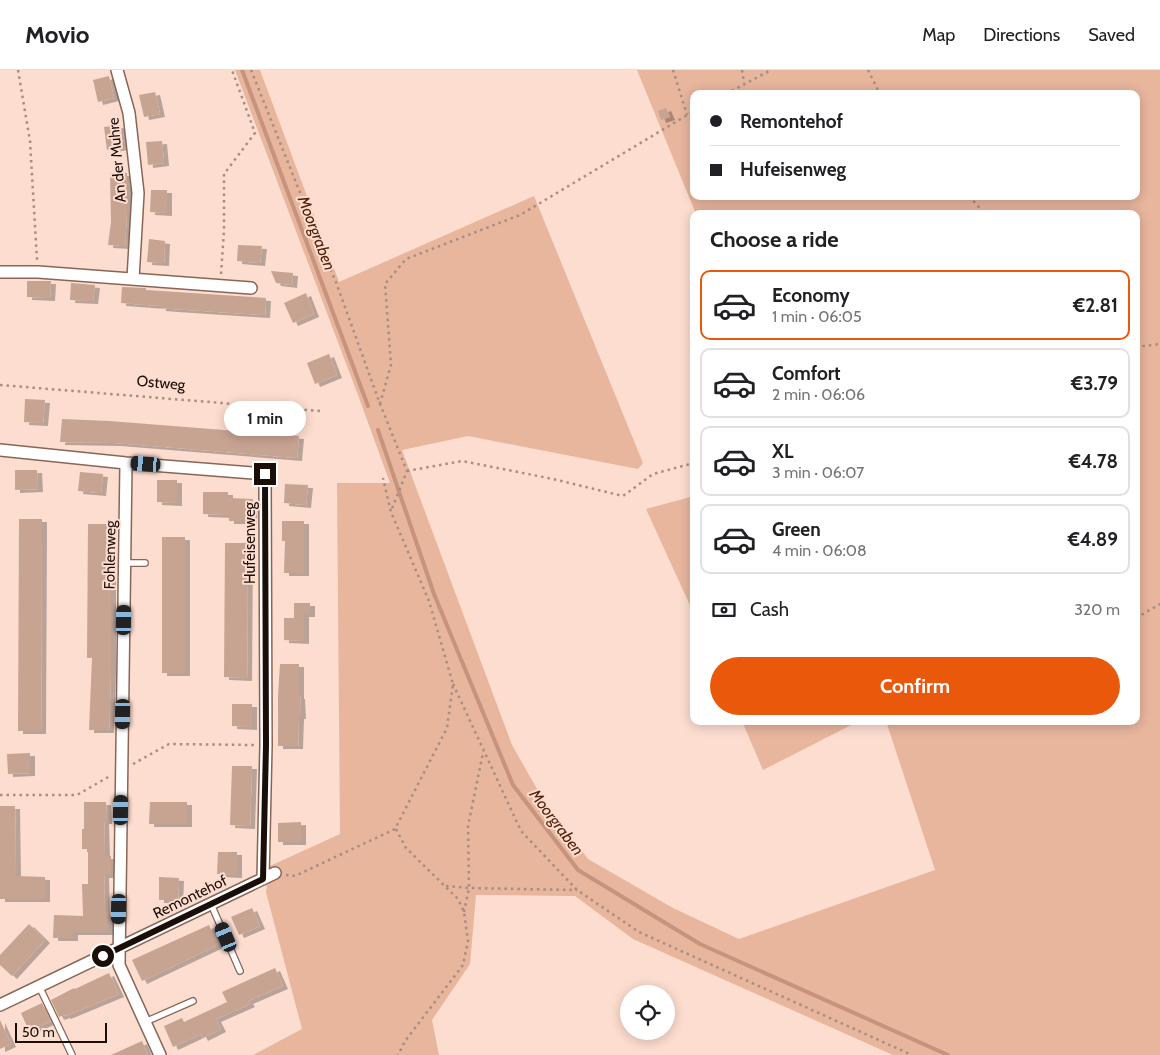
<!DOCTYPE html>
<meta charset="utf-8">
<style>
:root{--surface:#fff;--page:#f2f2f2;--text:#202124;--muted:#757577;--line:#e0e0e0;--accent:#ea580c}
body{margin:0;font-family:Cabin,sans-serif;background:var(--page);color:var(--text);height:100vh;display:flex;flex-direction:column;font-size:19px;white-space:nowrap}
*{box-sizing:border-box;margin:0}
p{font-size:16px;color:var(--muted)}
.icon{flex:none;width:28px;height:28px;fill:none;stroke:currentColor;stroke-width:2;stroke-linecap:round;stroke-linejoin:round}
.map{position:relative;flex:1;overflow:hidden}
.sheet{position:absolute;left:690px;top:140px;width:450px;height:515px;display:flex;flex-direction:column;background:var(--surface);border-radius:10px;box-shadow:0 2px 12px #0003}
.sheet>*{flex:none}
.hud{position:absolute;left:690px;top:20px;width:450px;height:110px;border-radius:10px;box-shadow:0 2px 12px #0003;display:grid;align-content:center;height:110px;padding:0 20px;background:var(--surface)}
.controls{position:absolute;left:620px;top:915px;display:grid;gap:10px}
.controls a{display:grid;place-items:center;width:55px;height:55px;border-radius:50%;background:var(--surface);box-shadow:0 2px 12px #0003;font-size:25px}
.scale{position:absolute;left:15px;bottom:12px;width:92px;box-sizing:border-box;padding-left:5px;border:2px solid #1b0e08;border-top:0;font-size:14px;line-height:18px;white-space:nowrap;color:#1b0e08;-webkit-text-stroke:4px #fcddcf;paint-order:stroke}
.end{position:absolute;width:22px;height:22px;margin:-11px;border:6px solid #1b0e08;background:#fff;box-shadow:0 0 0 2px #fff}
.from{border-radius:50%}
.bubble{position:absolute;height:35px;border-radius:18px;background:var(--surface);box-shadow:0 2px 12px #0003;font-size:16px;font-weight:700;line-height:35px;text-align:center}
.car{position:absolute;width:15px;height:30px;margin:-15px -8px;border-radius:6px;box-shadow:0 0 4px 1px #0007;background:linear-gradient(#222 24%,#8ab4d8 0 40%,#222 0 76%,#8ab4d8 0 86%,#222 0)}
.hud b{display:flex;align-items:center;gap:18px;height:48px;font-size:19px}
.hud b+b{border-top:1px solid var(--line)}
.hud i{width:12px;height:12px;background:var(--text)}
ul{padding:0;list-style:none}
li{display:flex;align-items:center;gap:15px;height:70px;margin:0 10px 8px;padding:0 10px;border:2px solid var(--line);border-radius:10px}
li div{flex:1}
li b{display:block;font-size:19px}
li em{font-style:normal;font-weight:700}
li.on{border-color:var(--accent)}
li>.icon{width:45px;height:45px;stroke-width:1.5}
h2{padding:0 20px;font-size:22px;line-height:60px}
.pay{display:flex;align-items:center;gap:12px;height:55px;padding:0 20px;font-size:19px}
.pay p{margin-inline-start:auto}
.cta{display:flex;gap:10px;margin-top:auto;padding:10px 20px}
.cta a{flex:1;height:58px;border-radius:30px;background:var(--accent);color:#fff;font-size:20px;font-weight:700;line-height:58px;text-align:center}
header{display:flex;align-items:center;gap:30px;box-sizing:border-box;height:70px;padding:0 25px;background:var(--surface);border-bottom:1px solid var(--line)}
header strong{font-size:24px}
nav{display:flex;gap:28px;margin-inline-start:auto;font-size:18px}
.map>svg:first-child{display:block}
</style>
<header>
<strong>Movio</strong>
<nav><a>Map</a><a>Directions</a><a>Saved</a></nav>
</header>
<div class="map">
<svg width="1160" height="985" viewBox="0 0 1160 985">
<defs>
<filter id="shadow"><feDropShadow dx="5" dy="3" stdDeviation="0" flood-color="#0004"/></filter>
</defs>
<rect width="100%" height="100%" fill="#fcddcf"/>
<!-- green -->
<path fill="#e8b59d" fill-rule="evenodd" d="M235,0H260L339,212L534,126L643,393L638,399L468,366L402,380L512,675L545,733L588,789L673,838L739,869L935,800L886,651H1136V144H696L637,0H1160V985H893L633,869L575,826L476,825L470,894L432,950L439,985H253L302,959L266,822L270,796L340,764L337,413H390L358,325ZM694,24H1136V126H694Z
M694,426V544L646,439Z
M742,651H859L763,700Z"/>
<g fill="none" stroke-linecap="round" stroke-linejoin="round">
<!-- stream -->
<path stroke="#c6937c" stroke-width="4" d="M242,0L368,336
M378,360L434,524L513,715L578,800L700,874L948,985"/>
</g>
<!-- building -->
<path fill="#c7a392" filter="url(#shadow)" d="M109,6L114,28L98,32L93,10Z
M155,22L160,44L144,47L139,25Z
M666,38L670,47L661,50L658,41Z
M120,55L123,77L107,80L104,57Z
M162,71L164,93L148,95L146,72Z
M110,103H127V142L125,176L108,175L111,152Z
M151,120H167V143L150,142Z
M149,169L165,171L164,193L147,192Z
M238,175L262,176L260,193L237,191Z
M271,201L293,203L292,215L276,213Z
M27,211H51L50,228L27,227Z
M71,213L95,215L93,231L70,230Z
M122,217L146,218V220L266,228L265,245L173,239L161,238V236L121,233Z
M306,223L314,244L293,253L284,233Z
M329,284L337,305L315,314L307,293Z
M25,329L45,330L43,353L24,352Z
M62,349L109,351L299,366L297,388L116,373L60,372Z
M15,400H37L38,419L15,420Z
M80,402L103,404L101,423L78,421Z
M157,410H177V433L157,432Z
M285,414L308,415L306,435L284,433Z
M203,422H228V428L253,429L252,451H229V445L203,444Z
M19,449H42L41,661H18Z
M282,451H304V503H284L285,471H282Z
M88,454H111V601L109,660H89L92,588H87Z
M162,467H185V603H162Z
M225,473H248L247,608L224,607Z
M294,533H310V544H304V571L284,570V548H294Z
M280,594H299V626H300L301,646H299L298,676H278V626Z
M232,634H252V657L232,656Z
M30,683V703L8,704L7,684Z
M232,696H252L250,756L230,755Z
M84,732H106L107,751H104L105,786H111V805H104L105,842H108V862H73V868H53L54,845L83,846L82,814H88V779H82V759H84Z
M150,732H187V754H149Z
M0,736H15L16,806L45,807V829H0Z
M301,752V772H278V753Z
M218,782H237V805L217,804Z
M159,807L179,808L178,830H159Z
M252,838L260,856L239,865L231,847Z
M29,854L45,870L12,906L0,895V885Z
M209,855L218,875L142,911L132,890Z
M275,898L283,916L248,931L250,934L216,949L221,959L203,968L201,964L173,977L164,956L182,948L184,952L227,932L222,922Z
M109,903L119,924L66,946L65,945L59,947L51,930L74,918L75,919Z
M42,933L51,951L29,961L21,943Z
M0,950L11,974L0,979Z
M142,971L148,985H111Z"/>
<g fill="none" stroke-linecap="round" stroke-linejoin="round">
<!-- lane casing -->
<g stroke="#886657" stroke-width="8">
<path id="lane" d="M125,493H145
M211,834L240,901
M39,916L72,985
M145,952L193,931"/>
</g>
<!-- street casing -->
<g stroke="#886657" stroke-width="14">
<path id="street" d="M117,0L129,43L138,123L133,209
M0,202H38L251,218
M0,380L126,393L265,404L266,675L263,809
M126,393L119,895L160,985
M0,935L275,803"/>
</g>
<!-- path -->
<path stroke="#a68e83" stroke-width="2.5" stroke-dasharray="2.5 4" stroke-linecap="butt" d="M18,0L30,71L37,190
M251,0L337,215L380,334L407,401L391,441
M673,0L687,45
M742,0L744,13
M868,0L880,24
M726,24L771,0
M969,126L985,144
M221,204L224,160V104L255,63L232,0
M1136,277L1160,274
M0,315L320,341
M380,334L391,295L385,214L406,189L520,145L694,41
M407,401L462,391L553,409L623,426L653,404L694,393
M1136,548L1160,534
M453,614L521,761L577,820L639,862L912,985
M133,694L169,674L255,675
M0,725H77L110,706
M396,759L406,778L458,829L464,842L468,871L463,895L405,971L398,985
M286,805L295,806L395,759L447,658L453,614L429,531L391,442L383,408
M446,816L469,818L577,820
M464,842L469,818L468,756L483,683"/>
<!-- lane -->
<use href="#lane" stroke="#fff" stroke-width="5.5"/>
<!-- street -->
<use href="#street" stroke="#fff" stroke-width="11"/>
</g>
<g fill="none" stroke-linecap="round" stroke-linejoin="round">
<!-- route -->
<path stroke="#1b0e08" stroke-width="6" d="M103,886L263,809L266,675L265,404"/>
</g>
<g text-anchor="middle" stroke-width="4" stroke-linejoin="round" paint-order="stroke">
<!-- street labels -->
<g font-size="15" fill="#1b0e08" stroke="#fcddcf">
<text transform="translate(117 90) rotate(-95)" y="5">An der Muhre</text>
<text transform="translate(161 313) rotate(5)" y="5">Ostweg</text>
<text transform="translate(250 473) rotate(-90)" y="5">Hufeisenweg</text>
<text transform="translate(110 485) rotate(-89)" y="5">Fohlenweg</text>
<text transform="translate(190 827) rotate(-26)" y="5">Remontehof</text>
</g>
<!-- water labels -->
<g font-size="16" font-style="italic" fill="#53230a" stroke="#fcddcf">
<text transform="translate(317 163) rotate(69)" y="6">Moorgraben</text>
<text transform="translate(557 752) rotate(53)" y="6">Moorgraben</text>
</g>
</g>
</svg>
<div class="controls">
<a><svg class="icon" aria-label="locate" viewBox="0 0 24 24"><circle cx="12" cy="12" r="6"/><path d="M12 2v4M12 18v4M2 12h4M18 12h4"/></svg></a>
</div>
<div class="scale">50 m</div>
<i class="end from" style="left:103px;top:886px"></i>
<i class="end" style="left:265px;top:404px"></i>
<div class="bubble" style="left:224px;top:331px;width:82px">1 min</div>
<i class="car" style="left:146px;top:394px;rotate:274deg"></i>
<i class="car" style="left:124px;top:550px;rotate:1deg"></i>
<i class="car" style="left:123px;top:644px;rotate:181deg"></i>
<i class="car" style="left:121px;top:740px;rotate:1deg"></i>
<i class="car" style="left:119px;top:839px;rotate:181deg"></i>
<i class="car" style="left:226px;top:867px;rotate:337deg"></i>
<div class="hud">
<b><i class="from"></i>Remontehof</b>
<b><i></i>Hufeisenweg</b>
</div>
<section class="sheet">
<h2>Choose a ride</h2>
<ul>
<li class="on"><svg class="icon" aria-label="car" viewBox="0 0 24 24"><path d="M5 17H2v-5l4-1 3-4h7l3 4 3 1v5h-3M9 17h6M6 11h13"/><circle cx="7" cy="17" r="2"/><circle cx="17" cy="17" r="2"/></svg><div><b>Economy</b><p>1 min · 06:05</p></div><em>€2.81</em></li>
<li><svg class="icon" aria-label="car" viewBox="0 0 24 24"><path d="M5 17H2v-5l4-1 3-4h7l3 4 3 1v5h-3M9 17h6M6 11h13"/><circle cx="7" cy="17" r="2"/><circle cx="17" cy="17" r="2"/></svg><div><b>Comfort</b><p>2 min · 06:06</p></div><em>€3.79</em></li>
<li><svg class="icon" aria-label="car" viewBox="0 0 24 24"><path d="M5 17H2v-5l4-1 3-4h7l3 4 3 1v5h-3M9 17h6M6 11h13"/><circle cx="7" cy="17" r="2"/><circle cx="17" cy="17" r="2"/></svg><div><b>XL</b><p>3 min · 06:07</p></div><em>€4.78</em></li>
<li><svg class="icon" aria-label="car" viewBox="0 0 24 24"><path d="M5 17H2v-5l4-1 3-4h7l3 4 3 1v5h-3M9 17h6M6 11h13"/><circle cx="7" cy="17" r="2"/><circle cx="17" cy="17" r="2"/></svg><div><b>Green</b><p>4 min · 06:08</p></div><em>€4.89</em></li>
</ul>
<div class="pay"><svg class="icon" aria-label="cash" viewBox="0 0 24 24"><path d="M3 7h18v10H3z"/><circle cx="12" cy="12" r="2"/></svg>Cash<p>320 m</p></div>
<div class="cta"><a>Confirm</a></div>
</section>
</div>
